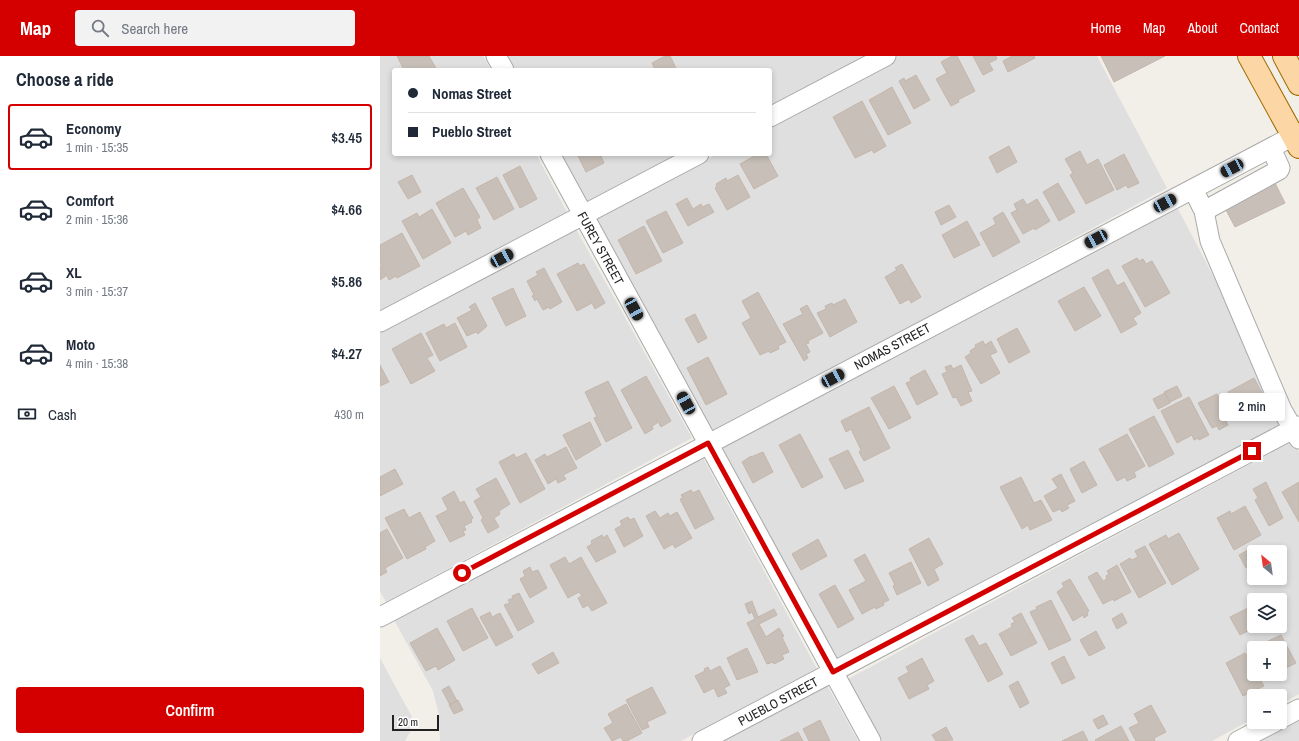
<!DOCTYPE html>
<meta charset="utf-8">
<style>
:root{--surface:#fff;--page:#f2f2f3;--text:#1f2937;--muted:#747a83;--line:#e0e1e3;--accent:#d40000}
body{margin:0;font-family:"Archivo Narrow",sans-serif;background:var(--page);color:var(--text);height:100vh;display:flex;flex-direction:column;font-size:15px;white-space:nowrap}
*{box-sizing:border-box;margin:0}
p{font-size:13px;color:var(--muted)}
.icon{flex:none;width:22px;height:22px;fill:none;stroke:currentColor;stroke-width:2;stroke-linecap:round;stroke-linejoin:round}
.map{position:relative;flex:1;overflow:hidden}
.sheet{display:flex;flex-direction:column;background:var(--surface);width:380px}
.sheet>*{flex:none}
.hud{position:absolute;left:12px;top:12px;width:380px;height:88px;border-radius:4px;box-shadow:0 2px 6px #0003;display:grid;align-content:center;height:88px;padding:0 16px;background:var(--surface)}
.needle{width:26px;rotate:331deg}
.controls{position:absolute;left:867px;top:489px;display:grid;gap:8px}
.controls a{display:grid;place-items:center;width:40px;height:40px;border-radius:4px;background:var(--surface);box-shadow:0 2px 6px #0003;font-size:20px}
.scale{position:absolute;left:12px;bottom:10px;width:47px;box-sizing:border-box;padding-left:4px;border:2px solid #222;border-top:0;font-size:11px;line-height:14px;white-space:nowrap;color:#222;-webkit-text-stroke:3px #fff;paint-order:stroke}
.end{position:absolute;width:18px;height:18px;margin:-9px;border:5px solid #d40000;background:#fff;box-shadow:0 0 0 2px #fff}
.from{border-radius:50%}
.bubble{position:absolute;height:28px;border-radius:4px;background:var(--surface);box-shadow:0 2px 6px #0003;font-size:13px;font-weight:600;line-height:28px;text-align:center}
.car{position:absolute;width:12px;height:24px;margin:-12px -6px;border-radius:5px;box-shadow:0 0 3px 1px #0007;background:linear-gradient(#222 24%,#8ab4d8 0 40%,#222 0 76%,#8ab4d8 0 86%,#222 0)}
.hud b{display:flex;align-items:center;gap:14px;height:38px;font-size:15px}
.hud b+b{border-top:1px solid var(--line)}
.hud i{width:10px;height:10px;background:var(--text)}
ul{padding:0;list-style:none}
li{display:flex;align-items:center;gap:12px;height:66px;margin:0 8px 6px;padding:0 8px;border:2px solid transparent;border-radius:4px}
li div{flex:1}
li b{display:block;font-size:15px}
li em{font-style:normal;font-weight:600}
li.current{border-color:var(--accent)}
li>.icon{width:36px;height:36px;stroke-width:1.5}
h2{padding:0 16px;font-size:18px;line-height:48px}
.pay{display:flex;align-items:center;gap:10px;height:44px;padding:0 16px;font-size:15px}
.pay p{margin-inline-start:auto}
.action{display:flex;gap:8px;margin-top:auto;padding:8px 16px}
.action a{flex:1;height:46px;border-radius:4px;background:var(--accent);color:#fff;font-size:16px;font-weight:600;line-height:46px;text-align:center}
header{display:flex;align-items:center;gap:24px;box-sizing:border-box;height:56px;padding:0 20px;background:var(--accent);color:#fff}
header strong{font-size:19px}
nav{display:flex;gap:22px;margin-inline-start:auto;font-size:14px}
.search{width:280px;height:36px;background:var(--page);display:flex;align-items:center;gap:10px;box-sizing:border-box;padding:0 14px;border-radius:4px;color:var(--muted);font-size:15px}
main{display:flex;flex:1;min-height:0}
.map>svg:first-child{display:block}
</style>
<header>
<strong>Map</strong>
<div class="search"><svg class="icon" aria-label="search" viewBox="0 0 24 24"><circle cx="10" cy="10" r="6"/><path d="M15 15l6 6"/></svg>Search here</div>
<nav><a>Home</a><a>Map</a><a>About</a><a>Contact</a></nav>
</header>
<main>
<section class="sheet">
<h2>Choose a ride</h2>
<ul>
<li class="current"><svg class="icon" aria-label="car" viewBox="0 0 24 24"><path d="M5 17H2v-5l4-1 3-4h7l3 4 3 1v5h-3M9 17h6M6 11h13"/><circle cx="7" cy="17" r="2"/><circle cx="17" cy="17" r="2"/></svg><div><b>Economy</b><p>1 min · 15:35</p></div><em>$3.45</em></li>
<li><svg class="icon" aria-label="car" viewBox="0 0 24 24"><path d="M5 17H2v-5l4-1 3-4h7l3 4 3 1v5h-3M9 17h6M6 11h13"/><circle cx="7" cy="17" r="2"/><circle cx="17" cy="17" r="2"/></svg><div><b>Comfort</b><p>2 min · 15:36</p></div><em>$4.66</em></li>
<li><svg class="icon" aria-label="car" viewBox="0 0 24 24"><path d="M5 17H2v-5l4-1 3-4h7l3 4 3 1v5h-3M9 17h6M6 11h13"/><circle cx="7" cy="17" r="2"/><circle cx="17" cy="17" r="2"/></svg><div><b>XL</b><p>3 min · 15:37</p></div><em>$5.86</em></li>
<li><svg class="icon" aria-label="car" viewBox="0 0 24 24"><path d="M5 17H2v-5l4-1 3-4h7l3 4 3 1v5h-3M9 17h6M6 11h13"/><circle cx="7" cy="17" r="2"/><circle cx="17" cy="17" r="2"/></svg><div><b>Moto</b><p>4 min · 15:38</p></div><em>$4.27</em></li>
</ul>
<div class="pay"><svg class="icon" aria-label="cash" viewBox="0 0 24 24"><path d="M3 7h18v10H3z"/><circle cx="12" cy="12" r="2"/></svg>Cash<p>430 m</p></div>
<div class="action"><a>Confirm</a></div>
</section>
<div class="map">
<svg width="919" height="685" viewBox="0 0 919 685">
<rect width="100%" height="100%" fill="#f2efe9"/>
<!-- residential -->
<path fill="#e0dfdf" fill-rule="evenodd" d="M0,0H103L111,14H14V98H156L187,156L0,255Z
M121,0H484L390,51V14H128Z
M519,0H717L787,132L329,379L213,165L337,98H390V69Z
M173,98H303L202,152Z
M797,151L910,366L452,607L339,393Z
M196,173L312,382L6,546L0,535V275Z
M913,385L919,396V638L900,649V640H874V662L832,685H499L466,624ZM874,496H900V522H874ZM874,544H900V570H874ZM874,592H900V618H874Z
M322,400L437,613L301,685H60L59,659L53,635L13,562Z
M0,602L32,661L30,676L25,685H0Z
M446,627L478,685H338Z
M919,660V685H872Z"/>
<!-- building -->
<path fill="#c7bfb8" stroke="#c4b6ab" d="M17,0H49L57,14H24Z
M285,0H290L297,14H275L272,7Z
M572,0H577L595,35L578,44L579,46L571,50L556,23L567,17L561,6Z
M593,0H616L617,3L609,7L613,14L603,19Z
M632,0H654L655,2L628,16L623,5Z
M721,0H785L734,26Z
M536,19L550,44L534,53L519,25L524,22L525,25Z
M512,31L531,67L508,79L489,44Z
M482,45L506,90L494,97L492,94L475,102L453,61Z
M629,90L637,106L617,117L609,101Z
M700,95L707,109L718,103L734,134L706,148L690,119L693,117L685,103Z
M197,98H220L224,107L206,116Z
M378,98H386L398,120L374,133L360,108Z
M744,98L759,127L748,132L746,129L737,134L724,109Z
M140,110L157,143L140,152L123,119Z
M32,119L41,136L28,143L18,126Z
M358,119L370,141L347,154L335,132L337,131L336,128L346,122L347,125Z
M117,121L134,153L114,164L96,132Z
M678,127L695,156L679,165L663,136Z
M895,127L905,147L855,171L845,152Z
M83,132L100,161L97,164L101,172L88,179L86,175L75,181L56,147Z
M307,142L313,153L321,148L322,151L329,148L334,156L308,170L296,148Z
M643,143L647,149L657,143L670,165L655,174L654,172L643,178L631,157L637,154L634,148Z
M569,149L576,161L561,169L555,156Z
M52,153L71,187L43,203L22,165L37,157L39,161Z
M286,155L303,187L283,197L266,165Z
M623,156L640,186L613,201L600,177L616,168L613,162Z
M587,165L600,189L574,202L562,179Z
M264,170L282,205L256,218L238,184Z
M22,177L40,210L17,222L16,220L9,224L0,206V189Z
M757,202L759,205L763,203L766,208L772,205L790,237L765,251L742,210Z
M198,207L200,210L204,208L225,247L215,253L212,247L197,255L177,218Z
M522,208L541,241L531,247L529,243L520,248L505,221L517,214L515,212Z
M0,209L6,220L0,224Z
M164,212L182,246L170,253L169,251L163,254L157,243L155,245L152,240L154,239L147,225L158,219L156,216Z
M728,213L737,230L744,226L761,257L753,262L757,268L741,277L712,222Z
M704,231L721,260L695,275L678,245Z
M133,232L146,260L126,270L112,242Z
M378,236L406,286L398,290L399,293L390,297L389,295L380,299L362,267L371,262L362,245Z
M465,243L477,266L450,281L437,257L446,253L445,250L452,247L453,249Z
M95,247L107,270L98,278L96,276L87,280L77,262L92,254L89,251Z
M427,249L443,277L428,285L429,287L426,288L430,296L426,298L428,302L424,305L403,268L423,258L420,253Z
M315,258L327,282L318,287L305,263Z
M75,267L87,291L60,305L46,277L64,268L66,272Z
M637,272L650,296L629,307L617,283Z
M41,277L53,299L47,302L55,315L31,328L12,293Z
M603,285L605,289L611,285L617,296L610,299L620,317L601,328L585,301L591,297L590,295L596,291L595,289Z
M328,301L347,338L326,349L307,312Z
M0,309L9,326L0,330Z
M571,309L573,313L581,309L592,335L588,336L592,345L581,350L576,341L573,342L562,318L567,316L565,311Z
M545,314L558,338L537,349L526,327L531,325L530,322Z
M266,320L291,365L281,371L277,364V367L272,370L273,373L265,378L241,334Z
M874,322L885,342L859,356L848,336Z
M228,325L252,372L226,386L214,362L217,361L205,336Z
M514,330L531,362L509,373L491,342Z
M797,330L802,340L790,346L784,336Z
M785,337L790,347L778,353L773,343Z
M837,338L851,362L846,365L848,369L839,374L837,370L832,372L818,347Z
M809,341L829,379L819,384L818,382L814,384L812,379L797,387L781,355Z
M489,351L510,392L484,405L479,396L481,394L471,373L466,376L461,365Z
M774,360L794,398L769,411L749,373Z
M210,366L221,389L196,404L183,379Z
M420,378L443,421L422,432L399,389Z
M747,378L765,410L754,416L756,421L747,425L745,421L737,425L719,393Z
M186,391L197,412L183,419L186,423L178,427L176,423L168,428L155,404L165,398L167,401Z
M468,394L484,425L465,433L449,403Z
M383,396L393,416L373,427L362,406L371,400V401Z
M146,397L165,433L140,447L119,406L134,398L136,402Z
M704,405L717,429L702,437L690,413Z
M15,413L23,428L0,440V421Z
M681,418L695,445L687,449L689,452L682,456L680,453L673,456L664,440L678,432L672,423Z
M641,421L654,447L661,444L672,464L650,474L648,469L642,473L620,431Z
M116,422L130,448L119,455L120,458L114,462L119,471L108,477L101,464L103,462L94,445L101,441L96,433Z
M886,426L903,462L889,470L875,444L878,442L873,433Z
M919,426V466L902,436Z
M311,434L313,437L319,434L334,463L315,473L300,443L303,442L301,439Z
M74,435L80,447L84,445L93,462L91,464L92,466L84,470L86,474L83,475L85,479L70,486L56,460L68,454L62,442Z
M865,450L881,479L854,494L837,462L850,455L851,458Z
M24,453L29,462L40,456L55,485L45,491L46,493L27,503L5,462Z
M275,455L280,462L288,457L290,460L297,456L312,482L295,492L293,488L284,493L266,460Z
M248,461L250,464L254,462L263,480L244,491L235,473L242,469L240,465Z
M7,473L23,502L5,512L7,516L0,520V477Z
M799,477L819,513L792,529L769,488L786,479L788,483Z
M222,479L223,482L227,479L236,496L216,506L207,491L212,488L211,485Z
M549,482L563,508L554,513L559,524L548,530L529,493Z
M438,483L447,500L421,514L412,498Z
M765,490L786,527L759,542L740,508L750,502L752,504L758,501L755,495Z
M868,494L874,507L866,512L859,499Z
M485,498L509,544L503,547L504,549L496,553L495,551L482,558L469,534L486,525L474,504Z
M185,501L189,508L201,501L227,547L212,555L208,549L203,552L198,542L202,540L199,536L188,542L170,509Z
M531,506L541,527L517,539L513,530L515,529L509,517Z
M737,509L751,536L734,545L733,543L723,548L708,521L717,516L723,525L727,523L726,520L729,518L727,515Z
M150,511L152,516L158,514L167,532L150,542L140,523L145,520L143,515Z
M690,523L709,555L707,556L708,559L704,562L703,559L693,565L677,536L684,531L682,527Z
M455,529L474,563L458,572L439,538Z
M139,537L154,566L138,575L124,549L130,547L128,544L133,542L132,540Z
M671,544L691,584L669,594L650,556L657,553L656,551Z
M372,545L378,561L394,553L397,559L379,568L386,581L399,572L404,580L402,581L409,596L402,599L404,603L394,608L393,606L387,608L367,567L375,563L372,556L369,558L365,548Z
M92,552L108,582L83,595L67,565Z
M868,552L874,563V570H877L860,579L850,561Z
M110,556L112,561L120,557L133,581L116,590L100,561Z
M641,557L657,587L631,600L619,578L632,571L631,568L635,566L632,562Z
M742,557L747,567L737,573L732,563Z
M57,572L75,604L58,614L56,610L46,615L30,587Z
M716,575L725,592L709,600L700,584Z
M593,579L599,590L606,587L623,618L608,626L585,583Z
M901,579L916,607L900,615V592H884L882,588Z
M367,592L378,616L357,624L347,602Z
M173,596L179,607L158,618L152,608Z
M865,597L874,612V618H877L884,630L863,640L846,607Z
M684,600L695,622L682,628L671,607Z
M542,602L554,625L547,629L549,633L529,643L518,622L529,616L526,611Z
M340,610L350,629L344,632L347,637L338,641L334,632L324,637L315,620L325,615L324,613L328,611L330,615Z
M638,625L649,647L640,652L629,630Z
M69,630L77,645L70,649L62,634Z
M272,631L286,657L267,666L269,671L262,674L246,644Z
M78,644L83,654L74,658L69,649Z
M246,648L262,677L247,685H243L241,681L232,685L224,672L233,667L228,658Z
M771,649L786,676L774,682L775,685H756L749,672L759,667L754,658Z
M723,659L728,668L718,673L713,664Z
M440,664L450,685H429L423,673Z
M741,670L749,685H716L715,684Z
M566,671L573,684L556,685L552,679Z
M703,675L708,685H682Z
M418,676L423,685H400Z"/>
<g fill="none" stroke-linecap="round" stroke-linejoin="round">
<!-- minor casing -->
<g stroke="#a9a9a9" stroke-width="21">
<path id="minor" d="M116,0L124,14
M390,61L506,0
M170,98L491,685
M813,133L824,155L830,185L902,354L919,383
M824,155L899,114L900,112L891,92
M0,266L319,98
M0,561L919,77
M900,663L919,653
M322,685L919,370
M858,685L895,666"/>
</g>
<!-- major casing -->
<g stroke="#a06b00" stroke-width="24">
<path id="major" d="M869,0L919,91
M904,0L919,28"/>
</g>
<!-- minor -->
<use href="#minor" stroke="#fff" stroke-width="19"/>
<!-- major -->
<use href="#major" stroke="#fcd6a4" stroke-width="22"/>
</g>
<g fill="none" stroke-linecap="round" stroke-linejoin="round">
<!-- route -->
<path stroke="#d40000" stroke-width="5" d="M82,517L328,387L453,616L872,395"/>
</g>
<g text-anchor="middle" stroke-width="3" stroke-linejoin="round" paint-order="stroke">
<!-- street labels -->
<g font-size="13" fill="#222" stroke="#fff">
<text transform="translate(221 192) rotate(61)" y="5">FUREY STREET</text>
<text transform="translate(512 290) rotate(-28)" y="5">NOMAS STREET</text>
<text transform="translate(398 645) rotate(-28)" y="5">PUEBLO STREET</text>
</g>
</g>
</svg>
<div class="controls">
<a><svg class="needle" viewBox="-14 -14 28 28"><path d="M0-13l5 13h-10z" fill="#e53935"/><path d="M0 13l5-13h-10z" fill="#747a83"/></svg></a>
<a><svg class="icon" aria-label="layers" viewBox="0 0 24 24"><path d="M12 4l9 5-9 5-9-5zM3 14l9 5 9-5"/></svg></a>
<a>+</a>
<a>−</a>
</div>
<div class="scale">20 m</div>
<i class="end from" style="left:82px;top:517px"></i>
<i class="end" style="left:872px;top:395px"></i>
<div class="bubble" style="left:839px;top:337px;width:66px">2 min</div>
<i class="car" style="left:852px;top:112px;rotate:242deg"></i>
<i class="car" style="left:785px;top:147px;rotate:62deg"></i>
<i class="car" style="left:716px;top:183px;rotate:242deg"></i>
<i class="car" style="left:122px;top:202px;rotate:62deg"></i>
<i class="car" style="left:254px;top:253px;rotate:151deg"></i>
<i class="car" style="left:453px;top:322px;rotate:62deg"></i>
<i class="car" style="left:306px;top:347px;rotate:331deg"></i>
<div class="hud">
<b><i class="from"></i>Nomas Street</b>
<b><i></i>Pueblo Street</b>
</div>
</div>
</main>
